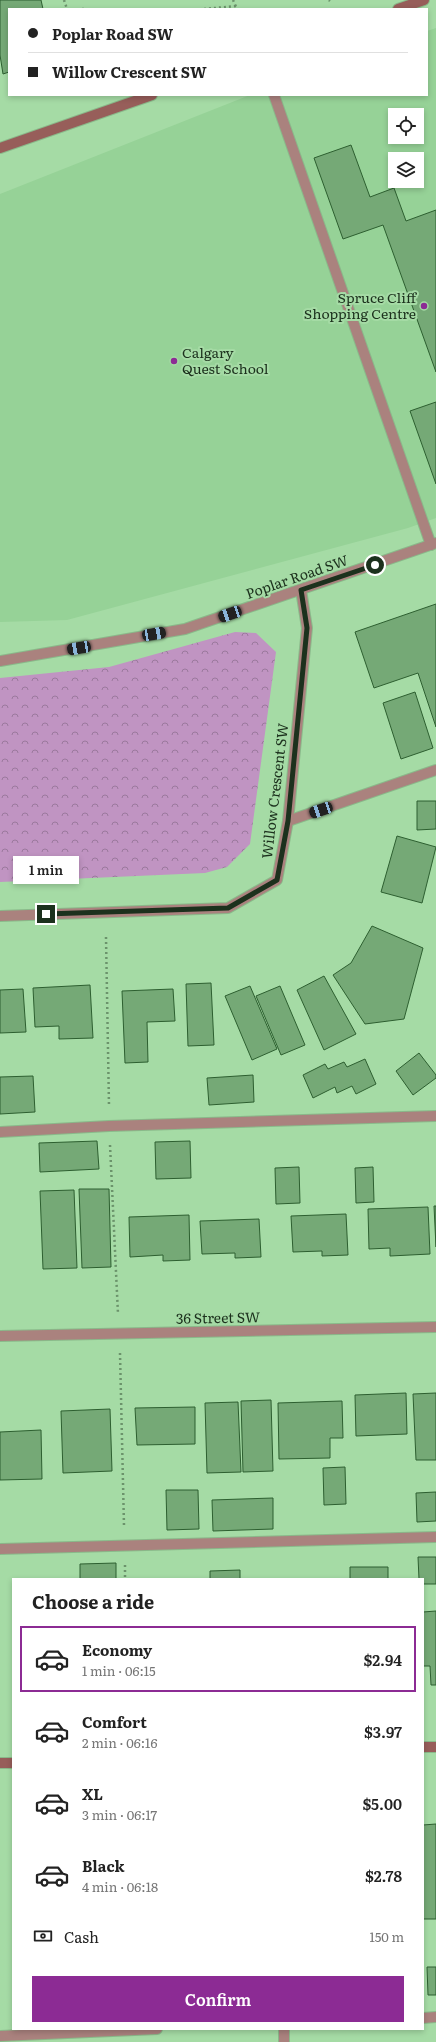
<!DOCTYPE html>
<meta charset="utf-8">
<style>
:root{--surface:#fff;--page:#f2f2f2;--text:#222;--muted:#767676;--line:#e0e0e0;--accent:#8c2b94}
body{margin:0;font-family:Literata,serif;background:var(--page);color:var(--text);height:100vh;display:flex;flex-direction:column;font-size:15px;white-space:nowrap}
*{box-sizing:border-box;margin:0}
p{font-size:13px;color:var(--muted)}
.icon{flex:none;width:22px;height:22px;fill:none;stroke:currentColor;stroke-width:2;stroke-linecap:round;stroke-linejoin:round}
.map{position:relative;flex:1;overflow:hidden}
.drawer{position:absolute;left:12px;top:1578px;width:412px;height:452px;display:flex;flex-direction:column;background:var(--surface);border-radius:0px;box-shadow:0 2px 6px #0003}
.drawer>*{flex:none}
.hud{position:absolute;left:8px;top:8px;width:420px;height:88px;border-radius:0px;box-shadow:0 2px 6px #0003;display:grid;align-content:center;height:88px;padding:0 20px;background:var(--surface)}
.controls{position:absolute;left:388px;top:108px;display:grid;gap:8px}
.controls a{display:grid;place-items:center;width:36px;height:36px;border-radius:0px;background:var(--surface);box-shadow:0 2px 6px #0003;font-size:20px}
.end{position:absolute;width:18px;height:18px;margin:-9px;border:5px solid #1c311d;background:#fff;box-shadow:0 0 0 2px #fff}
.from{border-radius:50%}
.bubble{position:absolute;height:28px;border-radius:0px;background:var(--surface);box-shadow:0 2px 6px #0003;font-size:13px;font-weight:600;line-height:28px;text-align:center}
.car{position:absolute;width:12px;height:24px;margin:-12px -6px;border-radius:5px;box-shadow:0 0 3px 1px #0007;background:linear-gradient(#222 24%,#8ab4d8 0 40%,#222 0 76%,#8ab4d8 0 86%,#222 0)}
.hud b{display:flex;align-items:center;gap:14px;height:38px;font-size:15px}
.hud b+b{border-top:1px solid var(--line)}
.hud i{width:10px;height:10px;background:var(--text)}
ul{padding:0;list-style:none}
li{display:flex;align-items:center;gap:12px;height:66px;margin:0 8px 6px;padding:0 12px;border:2px solid transparent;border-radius:0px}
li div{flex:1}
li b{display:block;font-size:15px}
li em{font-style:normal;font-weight:600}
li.active{border-color:var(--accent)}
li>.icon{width:36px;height:36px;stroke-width:1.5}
h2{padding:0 20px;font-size:18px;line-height:48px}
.pay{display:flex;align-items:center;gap:10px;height:44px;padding:0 20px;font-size:15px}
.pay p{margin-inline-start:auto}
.button{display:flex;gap:8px;margin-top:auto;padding:8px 20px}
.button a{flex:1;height:46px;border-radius:0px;background:var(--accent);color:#fff;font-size:16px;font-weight:600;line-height:46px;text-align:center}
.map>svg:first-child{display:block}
</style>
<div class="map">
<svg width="436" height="2042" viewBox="0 0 436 2042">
<defs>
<pattern id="park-crowns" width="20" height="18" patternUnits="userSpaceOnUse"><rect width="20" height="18" fill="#c094c2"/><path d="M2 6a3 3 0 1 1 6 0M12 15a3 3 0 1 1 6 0" fill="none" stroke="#9b799d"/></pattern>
</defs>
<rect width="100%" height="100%" fill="#a5dba5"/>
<!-- built -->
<path fill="#96d297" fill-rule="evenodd" d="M436,28V518L408,528L67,620L0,622V194L250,95H427V31ZM395,115H417V137H395ZM395,159H417V181H395Z"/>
<!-- park -->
<path fill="url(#park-crowns)" d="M235,632L256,633L276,652L250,844L227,867L205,873L0,882V678L109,667Z"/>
<!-- building -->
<path fill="#75a976" stroke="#2d5f30" d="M0,0H41L43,9H9V72L3,74L0,55Z
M351,145L370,197L394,188L406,221L436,210V372L383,225L343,239L314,158Z
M436,402V484L410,411Z
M436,604V727L418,673L374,688L355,632Z
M415,692L433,748L401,759L383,703Z
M417,801H436V829L417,830Z
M397,836L436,847L422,903L381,892Z
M372,926L423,948L404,1019L365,1024L333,975L351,963Z
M324,976L356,1034L324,1050L297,990Z
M211,983L214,1045L188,1046L186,984Z
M90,985L93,1038L59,1039V1026L35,1027L33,988Z
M250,986L277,1049L252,1060L225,996Z
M280,986L305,1045L281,1055L256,996Z
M23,989L26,1032L0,1033V990Z
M173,989L175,1021L147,1022L148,1062L125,1063L122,991Z
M419,1053L436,1075V1078L413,1095L396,1071Z
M365,1059L376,1084L356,1094L352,1086L337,1093L335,1087L313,1098L303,1075L325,1064L328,1069L344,1062L347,1067Z
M253,1075L254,1102L209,1105L207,1078Z
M33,1076L35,1112L0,1114V1077Z
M97,1141L99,1169L40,1172L39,1143Z
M190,1141L191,1178L156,1179L155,1142Z
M299,1167L300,1203L276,1204L275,1168Z
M373,1167L374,1202L356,1203L355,1168Z
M79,1189H109L111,1267L82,1268Z
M74,1190L77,1268L43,1269L40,1191Z
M434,1206H436V1247Z
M428,1207L430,1254L390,1256V1248L369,1249L368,1209Z
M346,1214L348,1255L322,1256V1251L293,1252L291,1216Z
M189,1215L190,1260L163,1261V1255L130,1257L129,1217Z
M259,1219L261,1257L235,1258V1253L202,1254L200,1221Z
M406,1393L407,1434L356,1436L355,1395Z
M436,1393V1460H416L413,1394Z
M271,1400L273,1471L243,1472L241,1401Z
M342,1401L343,1438H330V1458L279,1459L278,1403Z
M238,1402L241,1472L207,1473L205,1403Z
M195,1407V1444L137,1445L135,1408Z
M110,1409L112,1471L63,1473L61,1411Z
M41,1430L42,1479L0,1480V1432Z
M345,1467L346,1504L324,1505L323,1468Z
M166,1490H198L199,1529L167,1530Z
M436,1492V1521L417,1522L416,1493Z
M273,1498V1529L213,1531L212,1500Z
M418,1557H436V1584H423V1579H419Z
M116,1563V1579H80V1564Z
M350,1567H388V1579H350Z
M240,1570V1579H210V1571Z
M436,1611V1685H431L430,1666H423V1612Z
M436,1824V1919H423V1825Z
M427,1967H436V1995H428Z"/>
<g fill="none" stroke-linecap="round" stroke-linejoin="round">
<!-- lane casing -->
<g stroke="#8ab98a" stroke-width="12">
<path id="lane" d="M274,95L431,545
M288,821L436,770
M0,1132L109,1126L436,1116
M0,1549L436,1537
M423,2018L436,2017
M0,2036L157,2029"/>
</g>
<!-- street casing -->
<g stroke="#8ab98a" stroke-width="12">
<path id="street" d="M0,661L185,629L436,543
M0,916L228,908L277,880L288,821L307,628L301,590
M0,1336L436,1327
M284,2029V2042"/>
</g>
<!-- secondary casing -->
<g stroke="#8ab98a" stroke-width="12">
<path id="secondary" d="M398,9L424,0
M0,148L152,95
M423,1747H436
M0,1763H13"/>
</g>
<!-- path -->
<path stroke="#6b936b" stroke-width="2.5" stroke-dasharray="2 3" stroke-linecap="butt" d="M64,0L67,9
M233,0L237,9
M329,0L330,1
M82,9H84
M204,9L236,6
M106,937L109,1106
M110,1145L118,1314
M120,1353L124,1526
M125,1565V1579"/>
<!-- lane -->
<use href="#lane" stroke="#aa827e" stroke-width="10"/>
<!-- street -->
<use href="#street" stroke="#aa827e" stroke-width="10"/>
<!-- secondary -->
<use href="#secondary" stroke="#975e5a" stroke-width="10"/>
</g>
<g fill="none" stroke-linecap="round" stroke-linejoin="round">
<!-- route -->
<path stroke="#1c311d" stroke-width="5" d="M46,914L228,908L277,880L288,821L307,628L301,590L375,565"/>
</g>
<!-- markers -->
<g fill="#8c2b94" stroke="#a5dba5" stroke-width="1.5">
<circle cx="424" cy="306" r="4"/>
<circle cx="174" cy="361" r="4"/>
</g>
<g text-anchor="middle" stroke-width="4" stroke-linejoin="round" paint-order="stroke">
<!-- poi labels -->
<g font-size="14" fill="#1c311d" stroke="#a5dba5" text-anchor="end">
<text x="416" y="303">Spruce Cliff<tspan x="416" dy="16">Shopping Centre</tspan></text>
<text x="182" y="358" text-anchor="start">Calgary<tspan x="182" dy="16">Quest School</tspan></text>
</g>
<!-- street labels -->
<g font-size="14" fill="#1c311d" stroke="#a5dba5">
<text transform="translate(297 577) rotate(-19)" y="5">Poplar Road SW</text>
<text transform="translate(275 791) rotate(-83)" y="5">Willow Crescent SW</text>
<text transform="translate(218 1318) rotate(-1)" y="5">36 Street SW</text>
</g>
</g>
</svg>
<div class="controls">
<a><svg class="icon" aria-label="locate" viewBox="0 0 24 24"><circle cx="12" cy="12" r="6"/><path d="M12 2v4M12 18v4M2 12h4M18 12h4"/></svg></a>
<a><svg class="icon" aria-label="layers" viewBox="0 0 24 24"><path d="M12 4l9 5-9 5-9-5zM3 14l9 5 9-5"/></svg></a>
</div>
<i class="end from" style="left:375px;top:565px"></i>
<i class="end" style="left:46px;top:914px"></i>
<div class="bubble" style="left:13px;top:856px;width:66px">1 min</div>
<i class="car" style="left:230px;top:614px;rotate:251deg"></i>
<i class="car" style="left:154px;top:634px;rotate:80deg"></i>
<i class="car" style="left:79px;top:648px;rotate:260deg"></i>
<i class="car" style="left:321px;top:810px;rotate:251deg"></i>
<div class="hud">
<b><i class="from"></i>Poplar Road SW</b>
<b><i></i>Willow Crescent SW</b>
</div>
<section class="drawer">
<h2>Choose a ride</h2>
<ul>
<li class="active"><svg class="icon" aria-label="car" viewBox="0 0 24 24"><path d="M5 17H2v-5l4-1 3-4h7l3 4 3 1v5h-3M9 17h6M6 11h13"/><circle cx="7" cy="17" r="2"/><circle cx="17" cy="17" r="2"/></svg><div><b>Economy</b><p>1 min · 06:15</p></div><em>$2.94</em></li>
<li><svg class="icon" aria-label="car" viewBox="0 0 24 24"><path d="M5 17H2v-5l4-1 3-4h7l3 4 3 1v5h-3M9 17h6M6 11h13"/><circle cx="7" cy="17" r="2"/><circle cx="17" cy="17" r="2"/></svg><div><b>Comfort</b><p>2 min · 06:16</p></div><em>$3.97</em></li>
<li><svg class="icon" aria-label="car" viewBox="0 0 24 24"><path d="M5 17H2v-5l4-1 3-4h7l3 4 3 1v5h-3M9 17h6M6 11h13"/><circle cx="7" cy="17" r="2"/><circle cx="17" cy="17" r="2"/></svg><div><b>XL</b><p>3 min · 06:17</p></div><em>$5.00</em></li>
<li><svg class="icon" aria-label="car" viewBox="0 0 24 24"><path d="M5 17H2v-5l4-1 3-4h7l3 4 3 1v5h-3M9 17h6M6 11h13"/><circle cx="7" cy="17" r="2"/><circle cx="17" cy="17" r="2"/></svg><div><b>Black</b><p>4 min · 06:18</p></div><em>$2.78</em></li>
</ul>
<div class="pay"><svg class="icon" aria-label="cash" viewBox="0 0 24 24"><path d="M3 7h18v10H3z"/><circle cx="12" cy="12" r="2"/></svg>Cash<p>150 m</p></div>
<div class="button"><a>Confirm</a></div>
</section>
</div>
